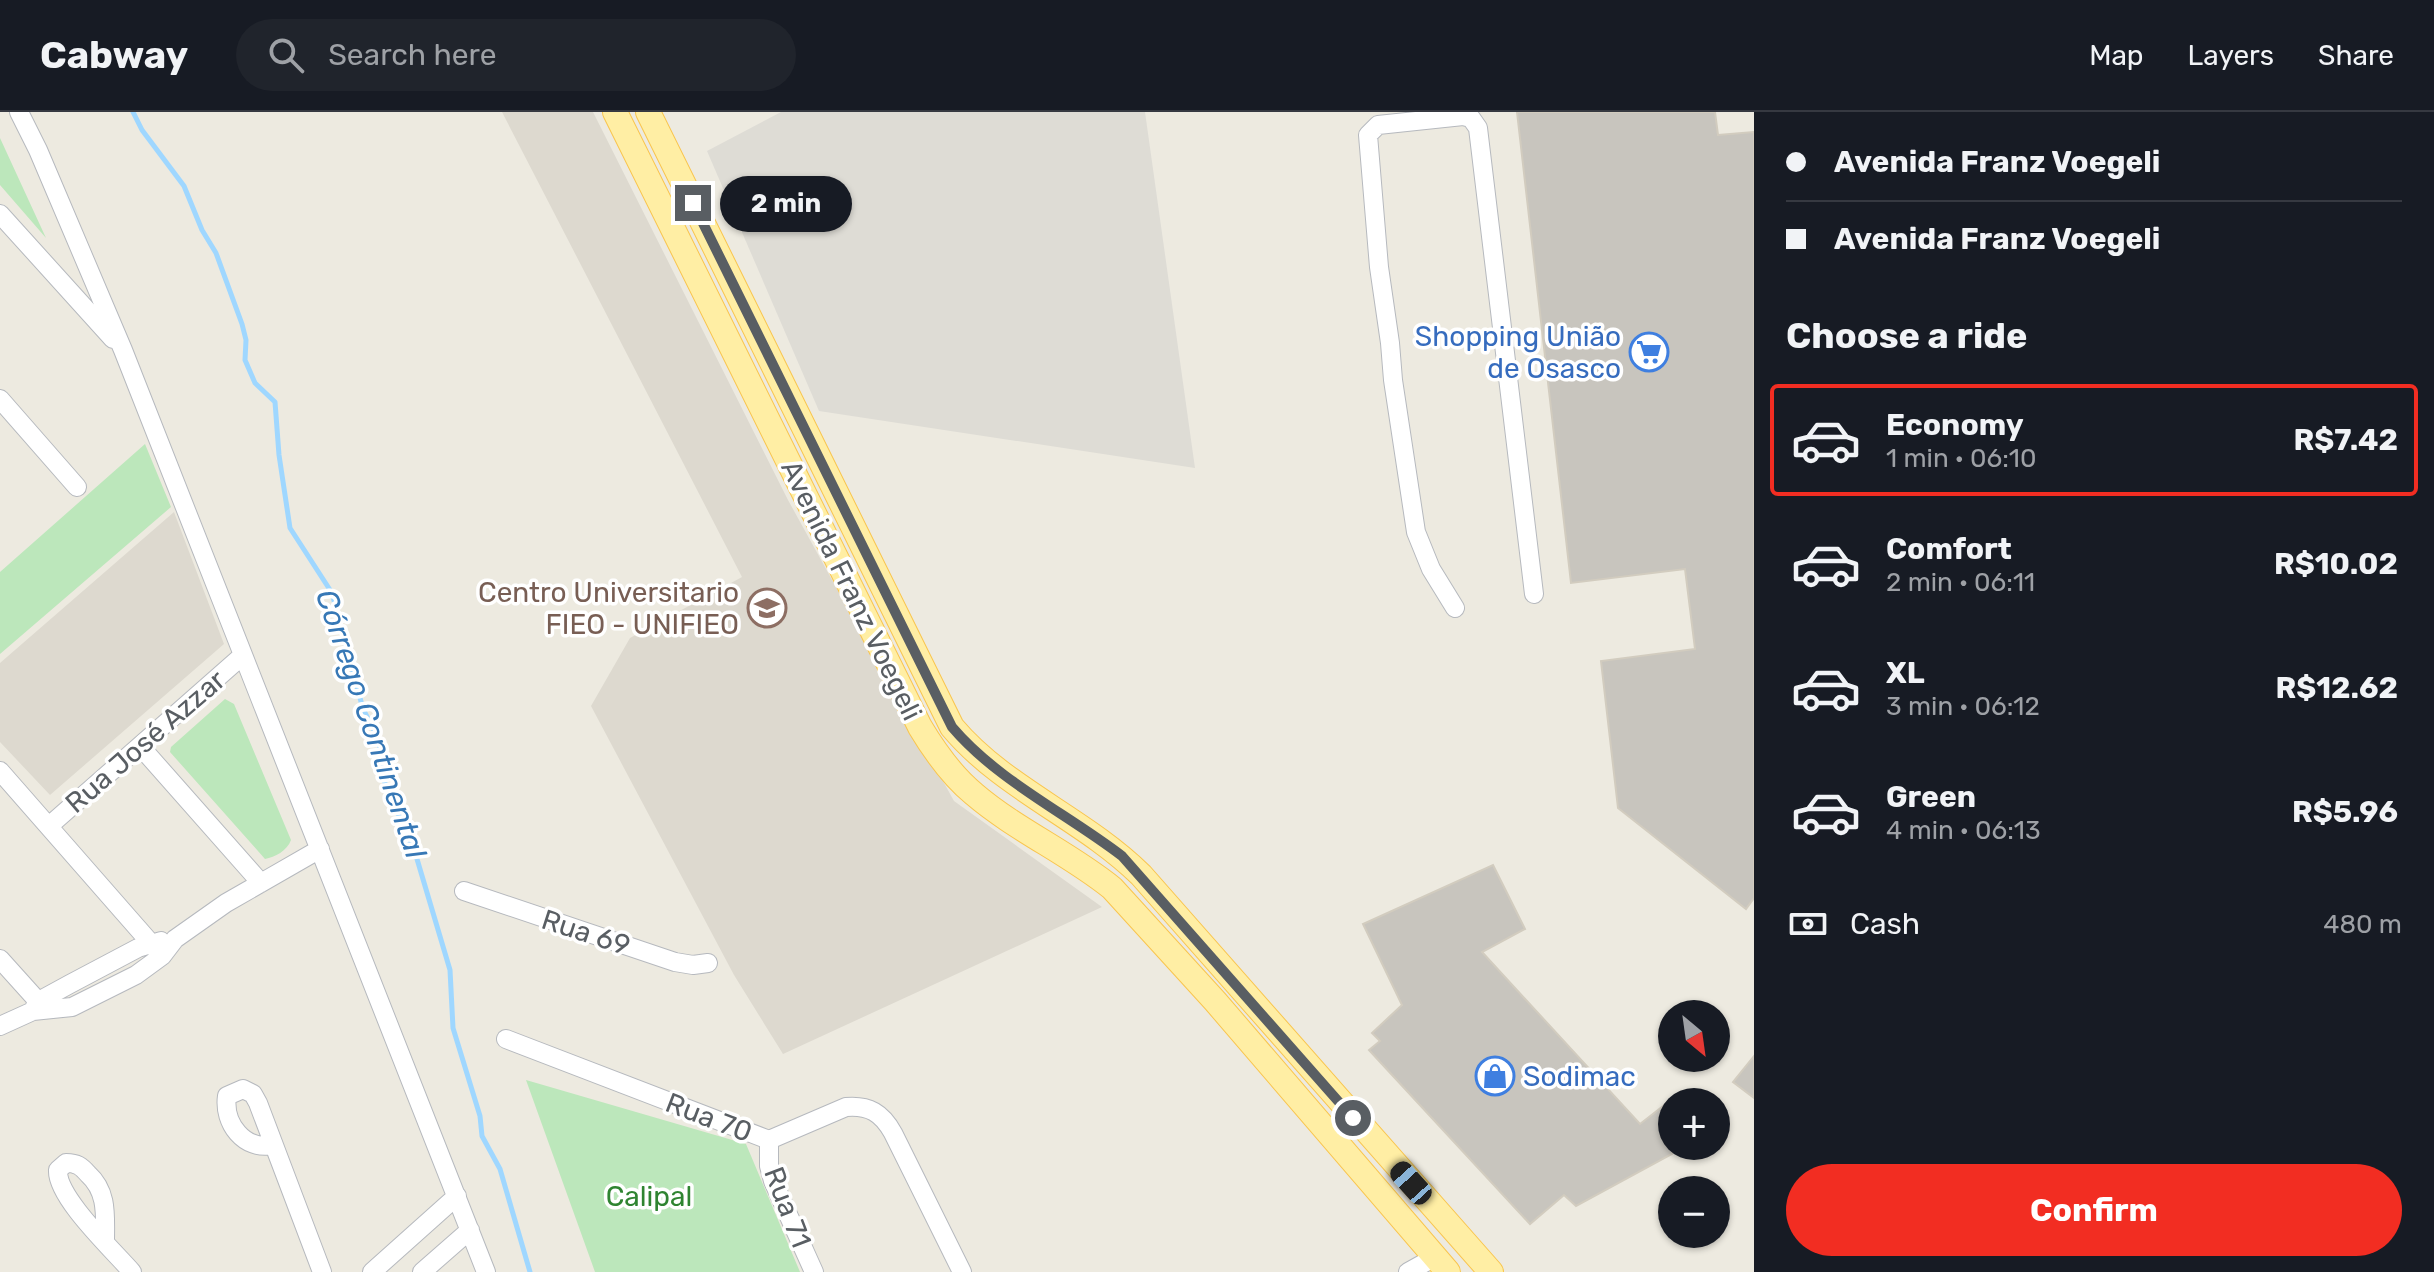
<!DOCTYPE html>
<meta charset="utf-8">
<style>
:root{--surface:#171b24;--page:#20242c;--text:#f1f3f6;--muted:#9ea1a6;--line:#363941;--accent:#f22d22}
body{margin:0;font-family:Rubik,sans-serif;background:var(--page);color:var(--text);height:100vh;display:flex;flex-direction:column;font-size:30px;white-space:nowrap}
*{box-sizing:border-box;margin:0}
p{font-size:26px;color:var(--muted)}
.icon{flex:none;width:44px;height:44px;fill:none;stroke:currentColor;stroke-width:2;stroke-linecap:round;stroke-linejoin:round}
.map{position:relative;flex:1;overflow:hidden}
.drawer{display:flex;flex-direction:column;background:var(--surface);width:680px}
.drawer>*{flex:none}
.hud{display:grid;align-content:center;height:176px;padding:0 32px;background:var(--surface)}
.needle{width:52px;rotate:151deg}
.tools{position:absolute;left:1658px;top:888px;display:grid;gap:16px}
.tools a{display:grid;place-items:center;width:72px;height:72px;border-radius:50%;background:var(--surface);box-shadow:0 2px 6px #0004;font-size:40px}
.end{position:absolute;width:36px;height:36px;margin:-18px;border:10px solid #595e63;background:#fff;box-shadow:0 0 0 4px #fff}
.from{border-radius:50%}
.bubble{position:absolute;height:56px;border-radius:28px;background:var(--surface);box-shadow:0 2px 6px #0004;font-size:26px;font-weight:700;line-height:56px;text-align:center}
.car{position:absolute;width:24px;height:48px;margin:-24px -12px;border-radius:10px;box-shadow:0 0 6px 2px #0007;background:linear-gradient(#222 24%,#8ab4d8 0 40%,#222 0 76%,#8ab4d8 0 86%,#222 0)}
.hud b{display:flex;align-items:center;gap:28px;height:76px;font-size:30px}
.hud b+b{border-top:2px solid var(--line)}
.hud i{width:20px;height:20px;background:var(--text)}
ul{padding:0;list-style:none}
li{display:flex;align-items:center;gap:24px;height:112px;margin:0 16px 12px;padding:0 16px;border:4px solid transparent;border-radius:8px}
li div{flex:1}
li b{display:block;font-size:30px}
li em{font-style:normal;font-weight:700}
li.active{border-color:var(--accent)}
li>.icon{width:72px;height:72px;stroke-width:1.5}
h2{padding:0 32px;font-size:36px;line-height:96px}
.pay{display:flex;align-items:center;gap:20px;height:88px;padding:0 32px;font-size:30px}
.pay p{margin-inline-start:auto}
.button{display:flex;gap:16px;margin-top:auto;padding:16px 32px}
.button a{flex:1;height:92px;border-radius:48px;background:var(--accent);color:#fff;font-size:32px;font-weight:700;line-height:92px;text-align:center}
header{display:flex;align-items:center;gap:48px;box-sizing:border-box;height:112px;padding:0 40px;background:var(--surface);border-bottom:2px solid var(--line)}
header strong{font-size:38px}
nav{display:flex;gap:44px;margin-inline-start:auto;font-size:28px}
.search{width:560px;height:72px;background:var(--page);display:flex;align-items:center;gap:20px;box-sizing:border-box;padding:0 28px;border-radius:44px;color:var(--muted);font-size:30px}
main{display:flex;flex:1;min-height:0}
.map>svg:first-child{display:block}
</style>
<header>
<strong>Cabway</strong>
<div class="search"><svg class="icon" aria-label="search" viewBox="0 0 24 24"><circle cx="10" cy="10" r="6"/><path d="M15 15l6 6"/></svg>Search here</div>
<nav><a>Map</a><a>Layers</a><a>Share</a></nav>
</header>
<main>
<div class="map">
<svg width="1754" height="1160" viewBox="0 0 1754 1160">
<rect width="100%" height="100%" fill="#edeae0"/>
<!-- industrial -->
<path fill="#dedcd5" d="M781,0H1145L1195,356L819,299L707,39Z"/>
<!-- education -->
<path fill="#ddd9cf" d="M502,0H593L788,388L954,689L1102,795L783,942L734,863L591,594L630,526L742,465Z
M174,400L224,532L50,683L0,630V551Z"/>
<!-- green -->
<path fill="#bce7bb" d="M0,26L46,126L0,73Z
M145,332L171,395L0,542V460Z
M225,587L234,592L291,728C287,739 275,745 265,747L170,640L171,635Z
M526,968L746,1032L800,1160H595Z"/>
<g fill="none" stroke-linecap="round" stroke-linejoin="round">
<!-- stream -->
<path stroke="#9fd7ff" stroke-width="5" d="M133,0L142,18L184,74L202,118L216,141L242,212L246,228L245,248L255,271L275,290L279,343L290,416L332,481L363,597L379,628L382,664L417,747L450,858L453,916L480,1004L482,1024L500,1057L530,1160"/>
</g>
<!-- building -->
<path fill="#c8c5be" stroke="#d2ccbf" stroke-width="2" d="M1517,0H1715L1718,23L1754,20V786L1746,797L1618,696L1601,549L1695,537L1685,457L1571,471Z
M1493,753L1525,817L1482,840L1640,1012L1672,987V1042L1576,1094L1564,1083L1530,1112L1369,938L1380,929L1372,921L1402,893L1363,812Z
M1754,944V986L1733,970Z"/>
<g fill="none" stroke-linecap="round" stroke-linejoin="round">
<!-- minor casing -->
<g stroke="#b6b9be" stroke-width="20">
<path id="minor" d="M19,0L38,38L123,238L486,1160
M0,102L113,227
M0,287L77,375
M1455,496L1431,457L1416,420L1393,268L1390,231L1379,155L1368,23L1378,13L1463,4L1471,6L1478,16L1534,482
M140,634L261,771
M0,659L162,844
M49,714L242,544
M464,779L675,850L693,853L708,851
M0,847L45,897
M33,899L37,890L70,872L138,836L161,829
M0,914L33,899L72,895L136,863L162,844L175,827L226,791L320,737
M506,927L769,1028L846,995C869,993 882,1001 893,1021L962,1160
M769,1028V1054L773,1069L814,1160
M273,1033C244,1039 223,1011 227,984L243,977L253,982L258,991L322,1160
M105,1129C105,1104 108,1080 88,1062C81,1054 77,1051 66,1051L58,1058C56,1085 114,1139 132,1160
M372,1160L457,1084
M422,1160L470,1118
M1408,1160L1435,1145"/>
</g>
<!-- major casing -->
<g stroke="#f9c54e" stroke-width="26">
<path id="major" d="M615,0L920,615C935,640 952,664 974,682C1016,718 1069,741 1112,776L1215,889L1448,1160
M648,0L952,615C1004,677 1083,706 1141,763L1491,1160"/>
</g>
<!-- minor -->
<use href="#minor" stroke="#fff" stroke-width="18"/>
<!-- major -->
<use href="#major" stroke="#ffeea4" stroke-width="24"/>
</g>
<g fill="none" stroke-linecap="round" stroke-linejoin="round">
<!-- route -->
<path stroke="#595e63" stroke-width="10" d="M693,91L952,615C998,669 1066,701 1122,744L1353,1006"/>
</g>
<!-- icons -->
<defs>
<g id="supermarket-ring" transform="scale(2)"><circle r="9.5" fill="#fff" stroke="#3f7fe0" stroke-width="1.5"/><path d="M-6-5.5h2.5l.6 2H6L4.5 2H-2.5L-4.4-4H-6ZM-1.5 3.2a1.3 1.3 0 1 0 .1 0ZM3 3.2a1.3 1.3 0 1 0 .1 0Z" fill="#3f7fe0"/></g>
<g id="university-ring" transform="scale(2)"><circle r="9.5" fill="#fff" stroke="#8d6e63" stroke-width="1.5"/><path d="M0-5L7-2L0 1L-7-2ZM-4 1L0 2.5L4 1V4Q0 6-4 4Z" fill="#8d6e63"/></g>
<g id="shop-ring" transform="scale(2)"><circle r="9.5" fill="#fff" stroke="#3f7fe0" stroke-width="1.5"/><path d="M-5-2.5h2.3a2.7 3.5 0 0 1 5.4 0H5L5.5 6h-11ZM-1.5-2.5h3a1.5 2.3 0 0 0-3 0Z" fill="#3f7fe0"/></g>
</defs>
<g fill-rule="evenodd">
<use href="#supermarket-ring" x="1649" y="240"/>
<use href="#university-ring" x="767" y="496"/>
<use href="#shop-ring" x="1495" y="964"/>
</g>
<g text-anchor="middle" stroke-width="7" stroke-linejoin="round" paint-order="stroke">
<!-- shop labels -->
<g font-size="28" fill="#366cbe" stroke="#fff" text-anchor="end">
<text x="1621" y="234">Shopping União<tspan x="1621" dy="32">de Osasco</tspan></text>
<text x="1523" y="974" text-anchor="start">Sodimac</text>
</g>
<!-- street labels -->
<g font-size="28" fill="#595e63" stroke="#fff">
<text transform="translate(852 478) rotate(64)" y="10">Avenida Franz Voegeli</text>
<text transform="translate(145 629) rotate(-41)" y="10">Rua José Azzar</text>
<text transform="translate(586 820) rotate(18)" y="10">Rua 69</text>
<text transform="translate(709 1005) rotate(21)" y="10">Rua 70</text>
<text transform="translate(788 1095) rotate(69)" y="10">Rua 71</text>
</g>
<!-- education labels -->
<g font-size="28" fill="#785e54" stroke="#fff" text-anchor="end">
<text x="739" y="490">Centro Universitario<tspan x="739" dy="32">FIEO - UNIFIEO</tspan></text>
</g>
<!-- park labels -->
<g font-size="28" fill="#2f8431" stroke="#fff">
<text x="649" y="1094">Calipal</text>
</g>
<!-- water labels -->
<g font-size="30" font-style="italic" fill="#3778b6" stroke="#fff">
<text transform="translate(371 612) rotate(71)" y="10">Córrego Continental</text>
</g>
</g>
</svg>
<div class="tools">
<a><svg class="needle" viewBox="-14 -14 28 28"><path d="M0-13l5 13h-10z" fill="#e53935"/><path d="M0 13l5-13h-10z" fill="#9ea1a6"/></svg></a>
<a>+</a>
<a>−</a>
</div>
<i class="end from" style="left:1353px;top:1006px"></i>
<i class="end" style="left:693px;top:91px"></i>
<div class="bubble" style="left:720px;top:64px;width:132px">2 min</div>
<i class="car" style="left:1411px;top:1071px;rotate:318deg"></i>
</div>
<section class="drawer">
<div class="hud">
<b><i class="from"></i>Avenida Franz Voegeli</b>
<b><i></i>Avenida Franz Voegeli</b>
</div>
<h2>Choose a ride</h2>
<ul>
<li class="active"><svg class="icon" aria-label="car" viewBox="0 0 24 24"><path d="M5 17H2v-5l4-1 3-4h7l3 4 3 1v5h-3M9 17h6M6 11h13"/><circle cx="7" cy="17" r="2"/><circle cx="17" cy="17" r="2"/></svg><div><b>Economy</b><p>1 min · 06:10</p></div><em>R$7.42</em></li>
<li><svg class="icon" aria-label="car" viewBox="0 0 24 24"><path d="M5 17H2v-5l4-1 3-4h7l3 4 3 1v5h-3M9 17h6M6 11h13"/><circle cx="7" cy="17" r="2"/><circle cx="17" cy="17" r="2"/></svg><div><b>Comfort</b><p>2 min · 06:11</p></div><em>R$10.02</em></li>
<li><svg class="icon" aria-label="car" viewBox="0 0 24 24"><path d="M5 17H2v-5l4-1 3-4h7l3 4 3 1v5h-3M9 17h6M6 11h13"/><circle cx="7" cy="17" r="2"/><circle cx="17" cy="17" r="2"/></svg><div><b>XL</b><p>3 min · 06:12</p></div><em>R$12.62</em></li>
<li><svg class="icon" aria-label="car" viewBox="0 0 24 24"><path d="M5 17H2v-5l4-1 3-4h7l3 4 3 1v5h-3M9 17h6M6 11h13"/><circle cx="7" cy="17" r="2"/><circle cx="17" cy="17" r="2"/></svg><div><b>Green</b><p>4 min · 06:13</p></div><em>R$5.96</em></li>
</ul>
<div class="pay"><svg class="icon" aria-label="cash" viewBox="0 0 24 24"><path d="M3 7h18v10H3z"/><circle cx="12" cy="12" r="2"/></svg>Cash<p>480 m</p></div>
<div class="button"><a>Confirm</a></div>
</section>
</main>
